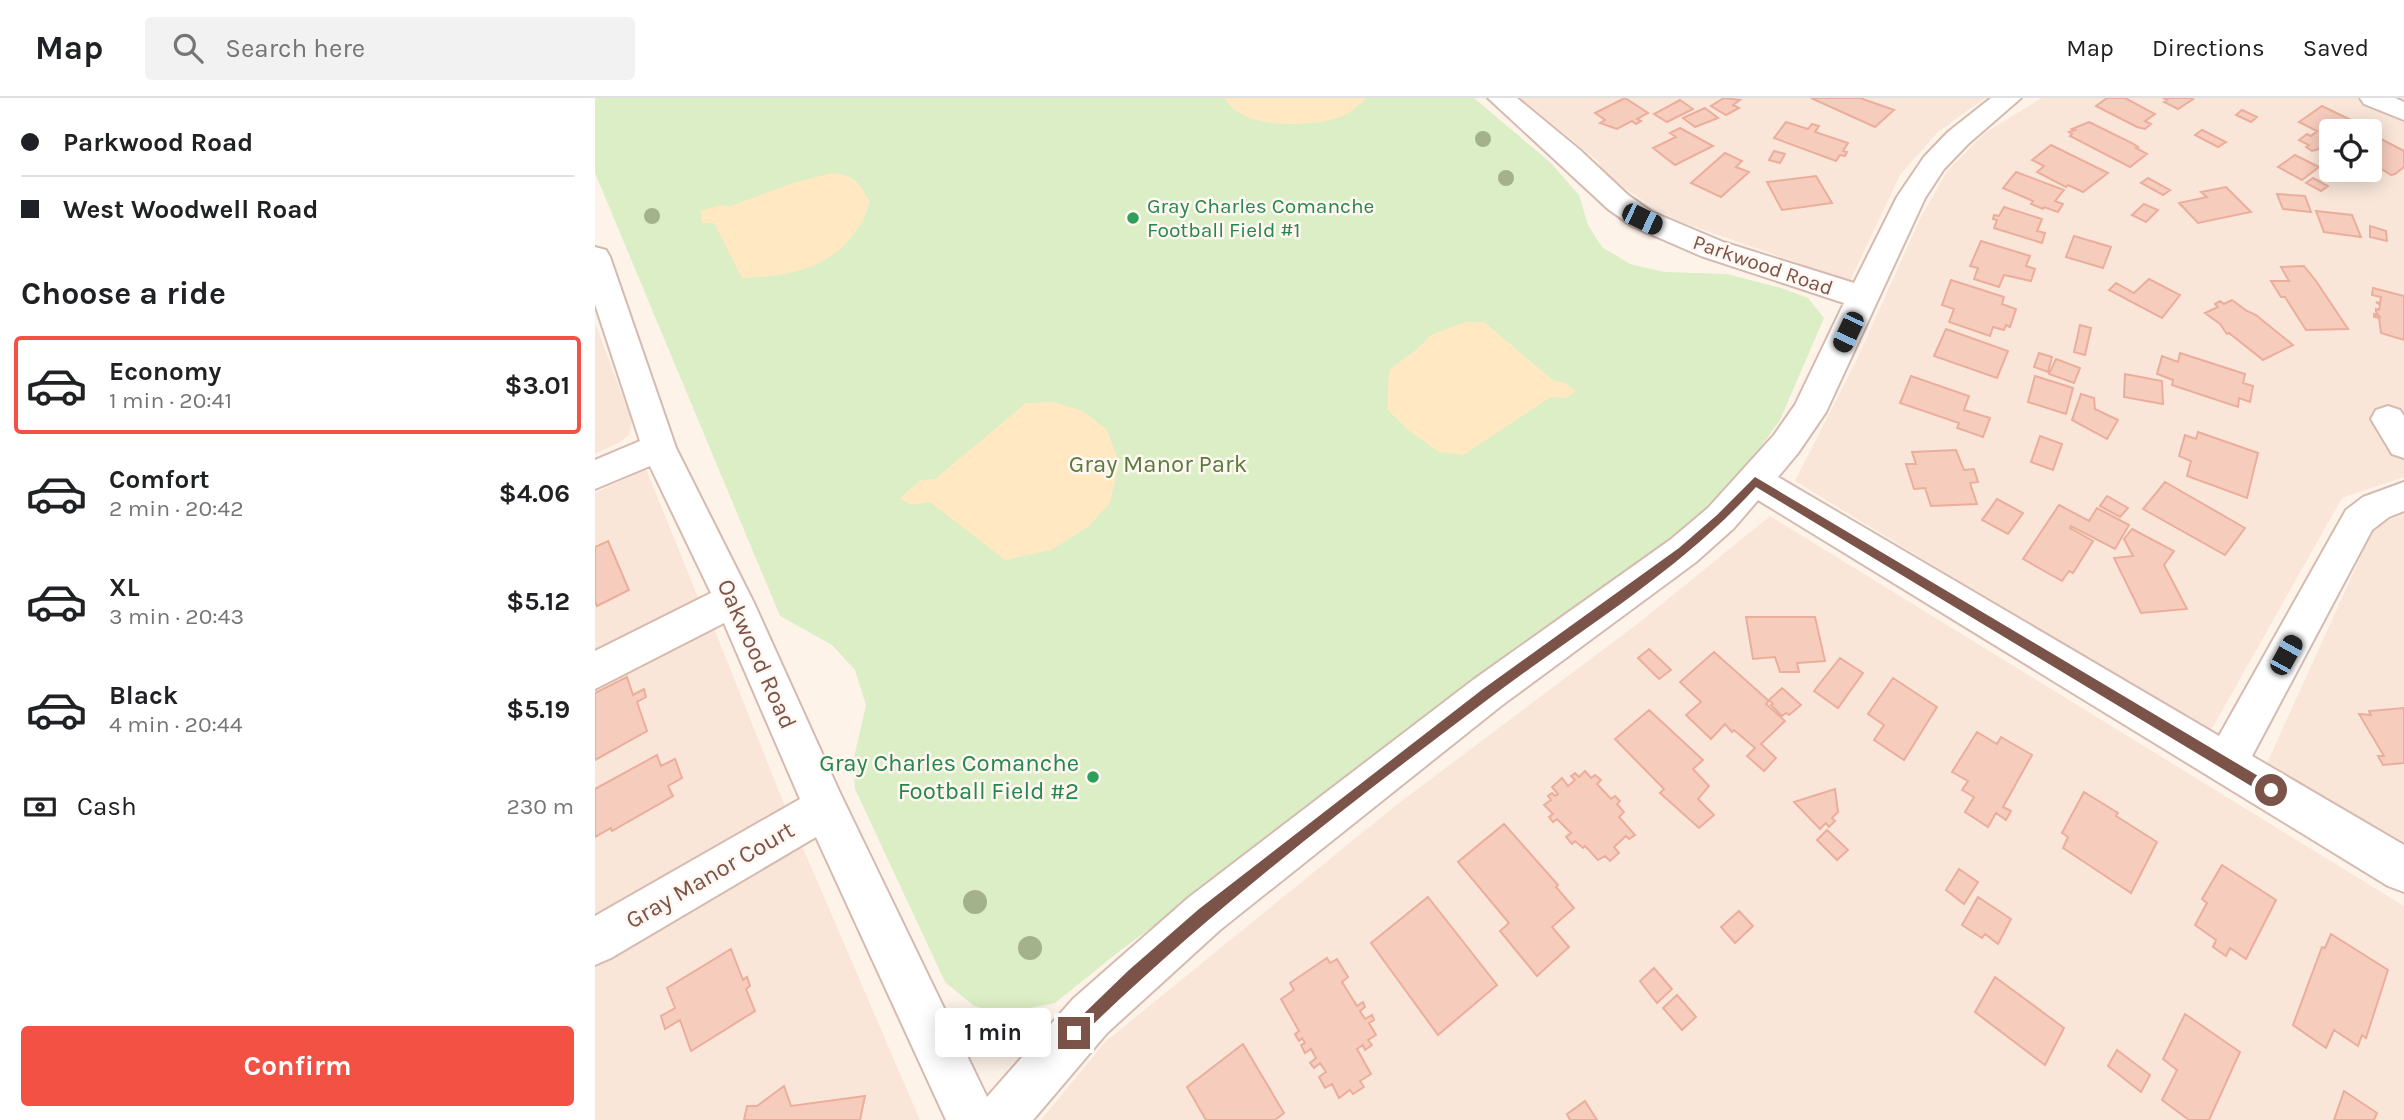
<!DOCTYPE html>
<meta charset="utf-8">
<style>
:root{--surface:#fff;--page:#f2f2f2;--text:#202124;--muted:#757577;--line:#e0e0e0;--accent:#f25144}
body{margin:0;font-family:Karla,sans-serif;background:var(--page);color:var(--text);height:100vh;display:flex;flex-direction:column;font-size:26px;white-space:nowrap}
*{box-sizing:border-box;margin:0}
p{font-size:23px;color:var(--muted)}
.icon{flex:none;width:38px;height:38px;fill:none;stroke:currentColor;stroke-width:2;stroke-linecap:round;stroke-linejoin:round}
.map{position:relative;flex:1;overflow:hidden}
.sheet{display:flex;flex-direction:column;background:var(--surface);width:595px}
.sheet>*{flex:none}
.top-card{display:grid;align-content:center;height:154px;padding:0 21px;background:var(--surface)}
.tools{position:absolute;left:1724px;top:21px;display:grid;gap:14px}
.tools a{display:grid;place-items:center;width:63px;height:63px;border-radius:7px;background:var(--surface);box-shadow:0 4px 18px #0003;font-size:35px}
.end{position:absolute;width:32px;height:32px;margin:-16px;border:9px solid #7c5349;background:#fff;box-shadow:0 0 0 4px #fff}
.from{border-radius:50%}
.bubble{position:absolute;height:49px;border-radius:7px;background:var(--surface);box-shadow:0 4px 18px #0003;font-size:23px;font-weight:700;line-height:49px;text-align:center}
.car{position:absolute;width:21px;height:42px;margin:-21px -10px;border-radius:9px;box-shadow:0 0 5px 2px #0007;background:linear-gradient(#222 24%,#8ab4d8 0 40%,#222 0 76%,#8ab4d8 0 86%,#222 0)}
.top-card b{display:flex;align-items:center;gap:24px;height:66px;font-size:26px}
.top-card b+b{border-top:2px solid var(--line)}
.top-card i{width:18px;height:18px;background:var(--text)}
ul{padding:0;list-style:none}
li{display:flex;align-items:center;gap:21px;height:98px;margin:0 14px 10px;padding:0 7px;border:4px solid transparent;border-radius:7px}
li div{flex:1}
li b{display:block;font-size:26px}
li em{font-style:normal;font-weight:700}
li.current{border-color:var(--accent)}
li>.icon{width:63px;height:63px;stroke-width:1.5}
h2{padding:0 21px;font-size:32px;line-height:84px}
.pay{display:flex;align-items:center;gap:18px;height:77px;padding:0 21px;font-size:26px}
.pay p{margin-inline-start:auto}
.action{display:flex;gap:14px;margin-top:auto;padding:14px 21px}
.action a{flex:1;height:80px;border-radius:7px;background:var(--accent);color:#fff;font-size:28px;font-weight:700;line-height:80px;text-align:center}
header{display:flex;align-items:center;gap:42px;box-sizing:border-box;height:98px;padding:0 35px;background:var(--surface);border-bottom:2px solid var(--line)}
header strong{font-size:33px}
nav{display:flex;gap:38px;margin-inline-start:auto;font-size:24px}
.search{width:490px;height:63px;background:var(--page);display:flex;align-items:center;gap:18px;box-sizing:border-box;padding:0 24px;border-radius:7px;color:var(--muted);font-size:26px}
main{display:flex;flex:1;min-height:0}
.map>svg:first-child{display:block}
</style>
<header>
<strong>Map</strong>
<div class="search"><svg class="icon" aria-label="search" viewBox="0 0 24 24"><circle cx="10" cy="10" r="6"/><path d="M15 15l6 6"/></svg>Search here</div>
<nav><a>Map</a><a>Directions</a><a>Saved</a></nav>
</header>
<main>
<section class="sheet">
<div class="top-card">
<b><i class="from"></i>Parkwood Road</b>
<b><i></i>West Woodwell Road</b>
</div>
<h2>Choose a ride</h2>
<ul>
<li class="current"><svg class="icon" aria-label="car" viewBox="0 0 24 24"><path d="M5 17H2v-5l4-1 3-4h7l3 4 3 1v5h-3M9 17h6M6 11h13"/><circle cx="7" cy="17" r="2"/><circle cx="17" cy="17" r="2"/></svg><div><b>Economy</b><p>1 min · 20:41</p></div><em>$3.01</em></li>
<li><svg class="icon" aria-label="car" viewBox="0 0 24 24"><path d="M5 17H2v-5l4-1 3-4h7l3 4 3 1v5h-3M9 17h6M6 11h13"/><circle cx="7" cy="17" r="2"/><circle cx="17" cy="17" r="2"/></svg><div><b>Comfort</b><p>2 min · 20:42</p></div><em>$4.06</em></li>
<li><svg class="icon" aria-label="car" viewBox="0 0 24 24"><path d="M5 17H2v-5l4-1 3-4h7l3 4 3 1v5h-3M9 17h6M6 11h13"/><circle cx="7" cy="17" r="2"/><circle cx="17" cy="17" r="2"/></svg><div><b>XL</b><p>3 min · 20:43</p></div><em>$5.12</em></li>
<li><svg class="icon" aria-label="car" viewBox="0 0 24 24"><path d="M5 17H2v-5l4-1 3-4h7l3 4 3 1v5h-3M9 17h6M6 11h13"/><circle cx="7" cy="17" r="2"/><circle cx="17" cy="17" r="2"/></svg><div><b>Black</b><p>4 min · 20:44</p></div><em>$5.19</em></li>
</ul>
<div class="pay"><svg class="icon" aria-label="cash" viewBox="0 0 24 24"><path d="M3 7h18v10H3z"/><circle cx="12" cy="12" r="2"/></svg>Cash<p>230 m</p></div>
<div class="action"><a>Confirm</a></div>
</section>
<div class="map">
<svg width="1809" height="1022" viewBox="0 0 1809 1022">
<rect width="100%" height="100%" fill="#fef3e9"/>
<!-- residential -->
<path fill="#f9e6d9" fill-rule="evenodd" d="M925,0H1390L1343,34L1305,77L1255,183L1080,122L1008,77L1003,63Z
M1447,0H1762L1809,22V379L1747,400L1614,636L1200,383L1261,263L1326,119L1352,73L1391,34ZM1736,33H1774V72H1736Z
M0,225L37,323L34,337L25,344L0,356Z
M51,371L107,509L0,563V395Z
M1809,416V757L1684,681L1672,665L1780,427Z
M1175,418L1809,808V1022H446L510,944L800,708L1041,527Z
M114,518L189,706L325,1022H0V577Z"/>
<!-- green -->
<path fill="#dceec5" d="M0,0H879L956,65L984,97L993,127L1007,149L1035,166L1069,174L1132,176L1186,190L1213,200L1229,220L1185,322L1138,388L1091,434L522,855L460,905L407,916L379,908L350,884L260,691L258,664L271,607L260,572L237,547L185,518L0,75Z"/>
<!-- sand -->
<path fill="#ffe8c2" d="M630,0H771V1C763,7 753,17 743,20C714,29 645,32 630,0Z
M237,75C261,78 263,84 275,104C256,164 205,179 147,180L119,125H107L106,113L125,107L136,108L198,85Z
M870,224H889L959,283L969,284L981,293L971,300L956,299L868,357L844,354L813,332L792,311L794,272L822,251L836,237Z
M459,304L488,313L512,332L524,365L515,405L493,429L456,452L410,462L335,404L316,407L305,400L326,382L340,381L431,305Z"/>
<!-- building -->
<path fill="#f6ccbd" stroke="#ebae9c" stroke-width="2" d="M1030,0L1053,15L1042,21L1046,23L1041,26L1037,23L1022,31L1005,25L1010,22L1000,15Z
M1129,0L1145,2L1138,7L1144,10L1131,17L1116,8Z
M1216,0H1265L1299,12L1280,29Z
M1512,0H1530L1560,16L1550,23L1556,26L1550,31L1542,29L1501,8Z
M1568,0H1596L1598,1L1583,11L1569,4L1572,2Z
M1085,2L1098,11L1072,24L1059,16Z
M1727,8L1760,24L1748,33H1736V42L1724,51L1717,53L1711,49L1714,47L1704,42L1712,36L1716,38L1722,33L1704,24Z
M1110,10L1123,20L1100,29L1088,20Z
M1647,12L1662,19L1656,24L1641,17Z
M1191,24L1213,31L1217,26L1224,28L1220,34L1253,45L1248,53L1252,54L1250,58L1245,57L1241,63L1179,40Z
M1494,24L1537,45L1543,49L1541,50L1552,56L1535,69L1475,38L1477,36L1474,34L1480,32L1477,31Z
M1085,30L1118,48L1080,67L1058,50L1081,39L1075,35Z
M1607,32L1631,44L1623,49L1600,37Z
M1784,40L1809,53V69L1800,76L1796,77L1774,63V47Z
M1456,47L1513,75L1488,94L1473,87L1471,89L1442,74L1449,68L1437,62Z
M1179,53L1190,56L1185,65L1174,62Z
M1130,55L1147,63L1141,69L1154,74L1126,99L1096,85Z
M1700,57L1724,69L1707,82L1683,69Z
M1421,74L1469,92L1460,103L1468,106L1463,114L1449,109L1448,111L1436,106L1438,103L1408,90Z
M1221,78L1237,105L1187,112L1172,84Z
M1553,80L1575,92L1568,97L1546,85Z
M1718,80L1733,88L1726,93L1711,85Z
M1631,89L1656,114L1603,125L1584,105L1612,99L1606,94Z
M1682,96L1710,98L1716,114L1688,111Z
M1549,106L1563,112L1551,124L1537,117Z
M1409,109L1447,121L1442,133L1450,135L1447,145L1399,130L1402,122L1398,121L1399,117L1404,118Z
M1721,113L1757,117L1766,139L1729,134Z
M1775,128L1791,133L1792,143L1775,139Z
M1479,138L1516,149L1508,170L1471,159Z
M1386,143L1435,158L1431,168L1440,171L1436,183L1409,177L1404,189L1379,181L1383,170L1375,168Z
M1709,168L1721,183L1753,231L1711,232L1690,199H1686L1676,183H1694L1686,169Z
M1554,181L1585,197L1567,220L1514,192L1521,185L1539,195Z
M1356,182L1409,199L1407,206L1421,211L1415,229L1411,227L1409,232L1398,229L1395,238L1354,224L1359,211L1347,207Z
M1778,190L1809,198V242L1786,235L1784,220L1779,219V216L1784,218L1781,214V211L1784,212L1785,207L1781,204L1785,205L1786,199L1777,197Z
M1637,202L1652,213L1661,217L1698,247L1668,262L1634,235L1632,236L1625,226L1610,215L1623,209L1620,206L1625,203L1629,206Z
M1485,227L1496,230L1490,257L1479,254Z
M1351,231L1413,253L1402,280L1339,258Z
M1444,255L1457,259L1453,274L1439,269Z
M1585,255L1650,276L1648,285L1658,288L1655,304L1644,300L1643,309L1577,287L1578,282L1562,276L1567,258L1583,264Z
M1461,261L1485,270L1479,285L1454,276Z
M1530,276L1567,283L1568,306L1529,299Z
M1316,278L1374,298L1369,312L1395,320L1388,339L1362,330L1364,325L1305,305Z
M1440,278L1478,290L1471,316L1433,304Z
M1486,296L1499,300L1500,311L1523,322L1512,341L1477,322Z
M1603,334L1663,355L1652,400L1592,378L1596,363L1584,358L1590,337L1601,341Z
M1445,338L1467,346L1458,372L1436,364Z
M1361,352L1369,372L1379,371L1383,384L1375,385L1382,406L1336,408L1330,390L1319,391L1311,366H1321L1317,354Z
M1570,384L1650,430L1630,457L1548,411Z
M1512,398L1533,410L1525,419L1505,408Z
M1402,401L1428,415L1413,436L1387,422Z
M1464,407L1494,423L1502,410L1534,427L1520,451L1476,428L1475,430L1498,443L1478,475L1474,473L1467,483L1428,461Z
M1537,431L1579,453L1569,467L1592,511L1546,515L1519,460L1538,458L1529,441Z
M13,443L34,492L2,508L0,503V449Z
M1151,519H1220L1230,563L1202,565L1204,574H1185L1180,559L1158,561Z
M1054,551L1076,572L1064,581L1043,560Z
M1119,554L1174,603L1171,606L1190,623L1166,646L1181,660L1169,673L1152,658L1160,650L1139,632L1137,634L1130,626L1116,641L1091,617L1106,604L1085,584Z
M1245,560L1268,575L1243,610L1219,593Z
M32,579L38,597L49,591L51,599L42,604L52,633L0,662V595Z
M1298,580L1342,609L1309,662L1279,642L1289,627L1273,616Z
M1187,590L1206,607L1194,617L1191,615L1187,618L1176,607L1178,606L1174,602Z
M1809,610V665L1788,667L1783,658H1789L1764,616L1776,617L1774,613Z
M1054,612L1108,662L1098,671L1114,688L1103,701L1119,717L1104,730L1065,695L1069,691L1020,641Z
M1382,634L1402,646L1406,639L1437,657L1408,709L1416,713L1411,722L1401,715L1393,729L1370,714L1379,699L1367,692L1373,683L1357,674Z
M62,657L66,668L80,661L87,680L73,688L78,698L17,733L16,730L0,739V691Z
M990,673L996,680L1000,677L1006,682L1002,686L1016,701L1020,698L1025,703L1022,706L1029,714L1024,719L1040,737L1034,741L1031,738L1019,749L1024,755L1015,763L1010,758L1003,762L990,748L988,750L980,743L977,746L971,739L976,735L962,721L958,724L954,719L958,716L949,707L956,702L953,698L957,695L960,698L963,696L957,689L967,680L973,688L980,682L976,678L980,675L984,679Z
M1240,691L1243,714L1237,720L1240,723L1234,729L1231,725L1225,731L1199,704Z
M1489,694L1523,715L1521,718L1562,744L1536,795L1468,750L1473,739L1467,735Z
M909,726L963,787L961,789L979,810L957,829L974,849L942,878L905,833L914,825L863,764Z
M1232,732L1253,752L1242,762L1222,742Z
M1627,767L1681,802L1651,861L1635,850L1631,858L1618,849L1621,842L1600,827L1612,805L1607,801Z
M1364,771L1383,784L1369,806L1351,792Z
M833,799L902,887L843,937L776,845Z
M1383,799L1416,821L1403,846L1390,836L1387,840L1367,827Z
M1144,813L1158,828L1140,845L1126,829Z
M1736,836L1793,872L1771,940L1767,937L1763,948L1739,932L1731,950L1698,927L1727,849L1730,850Z
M136,851L148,882L152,879L155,888L151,891L160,913L96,953L85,922L70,931L66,918L80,910L72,890Z
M732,860L735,865L742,861L753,879L747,884L762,908L768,904L770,909L765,913L770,921L777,917L779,922L774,925L781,937L773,942L777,947L770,952L768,947L762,951L776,976L765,983L769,989L758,996L755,992L744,1000L737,986L730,990L724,979L731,974L725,965L719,970L715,965L721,960L716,951L710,955L706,947L710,945L707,940L704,943L700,936L704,933L686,901L699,892L695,885Z
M1059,870L1077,891L1062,905L1045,883Z
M1400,879L1469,930L1450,967L1380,914Z
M1082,897L1101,919L1087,932L1068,910Z
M1590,916L1645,954L1614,1022H1594L1567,1002L1582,972L1568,961Z
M648,946L689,1015L680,1022H611L592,989Z
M1522,952L1555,977L1546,994L1513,968Z
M189,988L196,1008L270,998L265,1022H149L152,1008H162Z
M1749,993L1782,1015L1779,1022H1739Z
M990,1003L1002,1022H975L972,1016Z"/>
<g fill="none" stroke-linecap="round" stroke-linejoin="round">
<!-- minor casing -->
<g stroke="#d5baaf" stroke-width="4">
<path id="minor" d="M893,0H922L985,52L1033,97L1057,114L1128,144L1259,185L1302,99L1329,59L1353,34L1396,0H1426L1373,46L1349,71L1330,100L1231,314L1203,355L1183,379L1624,638L1751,412L1768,399L1809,384V413L1794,419L1777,432L1657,658L1809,747V794L1793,788L1163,402L1139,430L1101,464L906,608L625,832L512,935L438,1022H351L221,739L16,860L0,867V818L205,701L129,525L0,591V553L116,495L55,368L0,391V362L45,343L0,206V149L11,152L15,159L81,350L159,505L245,695L392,999L478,901L593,800L878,582L1075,442L1113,410L1179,337L1200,307L1249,205L1106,158L1037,128L1013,111Z
M1765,0H1800L1809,4V22L1769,6Z
M1793,308L1805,312L1809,318V360L1797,356L1776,321L1781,312Z"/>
</g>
<!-- minor -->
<use href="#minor" fill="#fff" fill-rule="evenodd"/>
</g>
<!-- trees -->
<g fill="#a3b28a">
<circle cx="888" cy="41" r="8"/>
<circle cx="911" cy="80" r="8"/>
<circle cx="57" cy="118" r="8"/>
<circle cx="380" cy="804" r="12"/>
<circle cx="435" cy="850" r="12"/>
</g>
<!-- route -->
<path fill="#7c5349" d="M1160,379L1680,688V697H1671L1161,389C1085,473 986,531 896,599C754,706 612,815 484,940H474V930L534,872L604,811L888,591L1084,450L1122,417Z"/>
<!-- markers -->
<g fill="#2e9e5b" stroke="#fff7f1" stroke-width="2.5">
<circle cx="538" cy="120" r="7"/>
<circle cx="498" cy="679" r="7"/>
</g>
<g text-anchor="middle" stroke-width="5" stroke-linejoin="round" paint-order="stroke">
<!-- far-leisure labels -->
<g font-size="21" fill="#27864d" stroke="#fff7f1" text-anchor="start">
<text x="552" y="115">Gray Charles Comanche<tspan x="552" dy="24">Football Field #1</tspan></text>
</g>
<!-- far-street labels -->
<g font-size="21" fill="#7c5349" stroke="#fff7f1">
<text transform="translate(1168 167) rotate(19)" y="7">Parkwood Road</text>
</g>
<!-- park labels -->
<g font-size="24" fill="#597c3c" stroke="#fff7f1">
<text x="563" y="374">Gray Manor Park</text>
</g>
<!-- street labels -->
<g font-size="24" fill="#7c5349" stroke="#fff7f1">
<text transform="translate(162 556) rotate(66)" y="8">Oakwood Road</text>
<text transform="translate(115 777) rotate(-30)" y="8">Gray Manor Court</text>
</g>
<!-- leisure labels -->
<g font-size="24" fill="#27864d" stroke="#fff7f1" text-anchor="end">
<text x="484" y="673">Gray Charles Comanche<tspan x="484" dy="28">Football Field #2</tspan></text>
</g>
</g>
</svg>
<div class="tools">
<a><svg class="icon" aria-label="locate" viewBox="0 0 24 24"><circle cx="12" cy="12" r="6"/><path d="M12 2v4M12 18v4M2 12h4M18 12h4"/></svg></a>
</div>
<i class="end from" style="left:1676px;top:692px"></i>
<i class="end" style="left:479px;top:935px"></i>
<div class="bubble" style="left:340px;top:910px;width:116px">1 min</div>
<i class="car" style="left:1047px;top:121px;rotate:116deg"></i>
<i class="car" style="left:1253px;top:234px;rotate:205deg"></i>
<i class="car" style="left:1691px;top:557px;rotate:29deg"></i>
</div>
</main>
